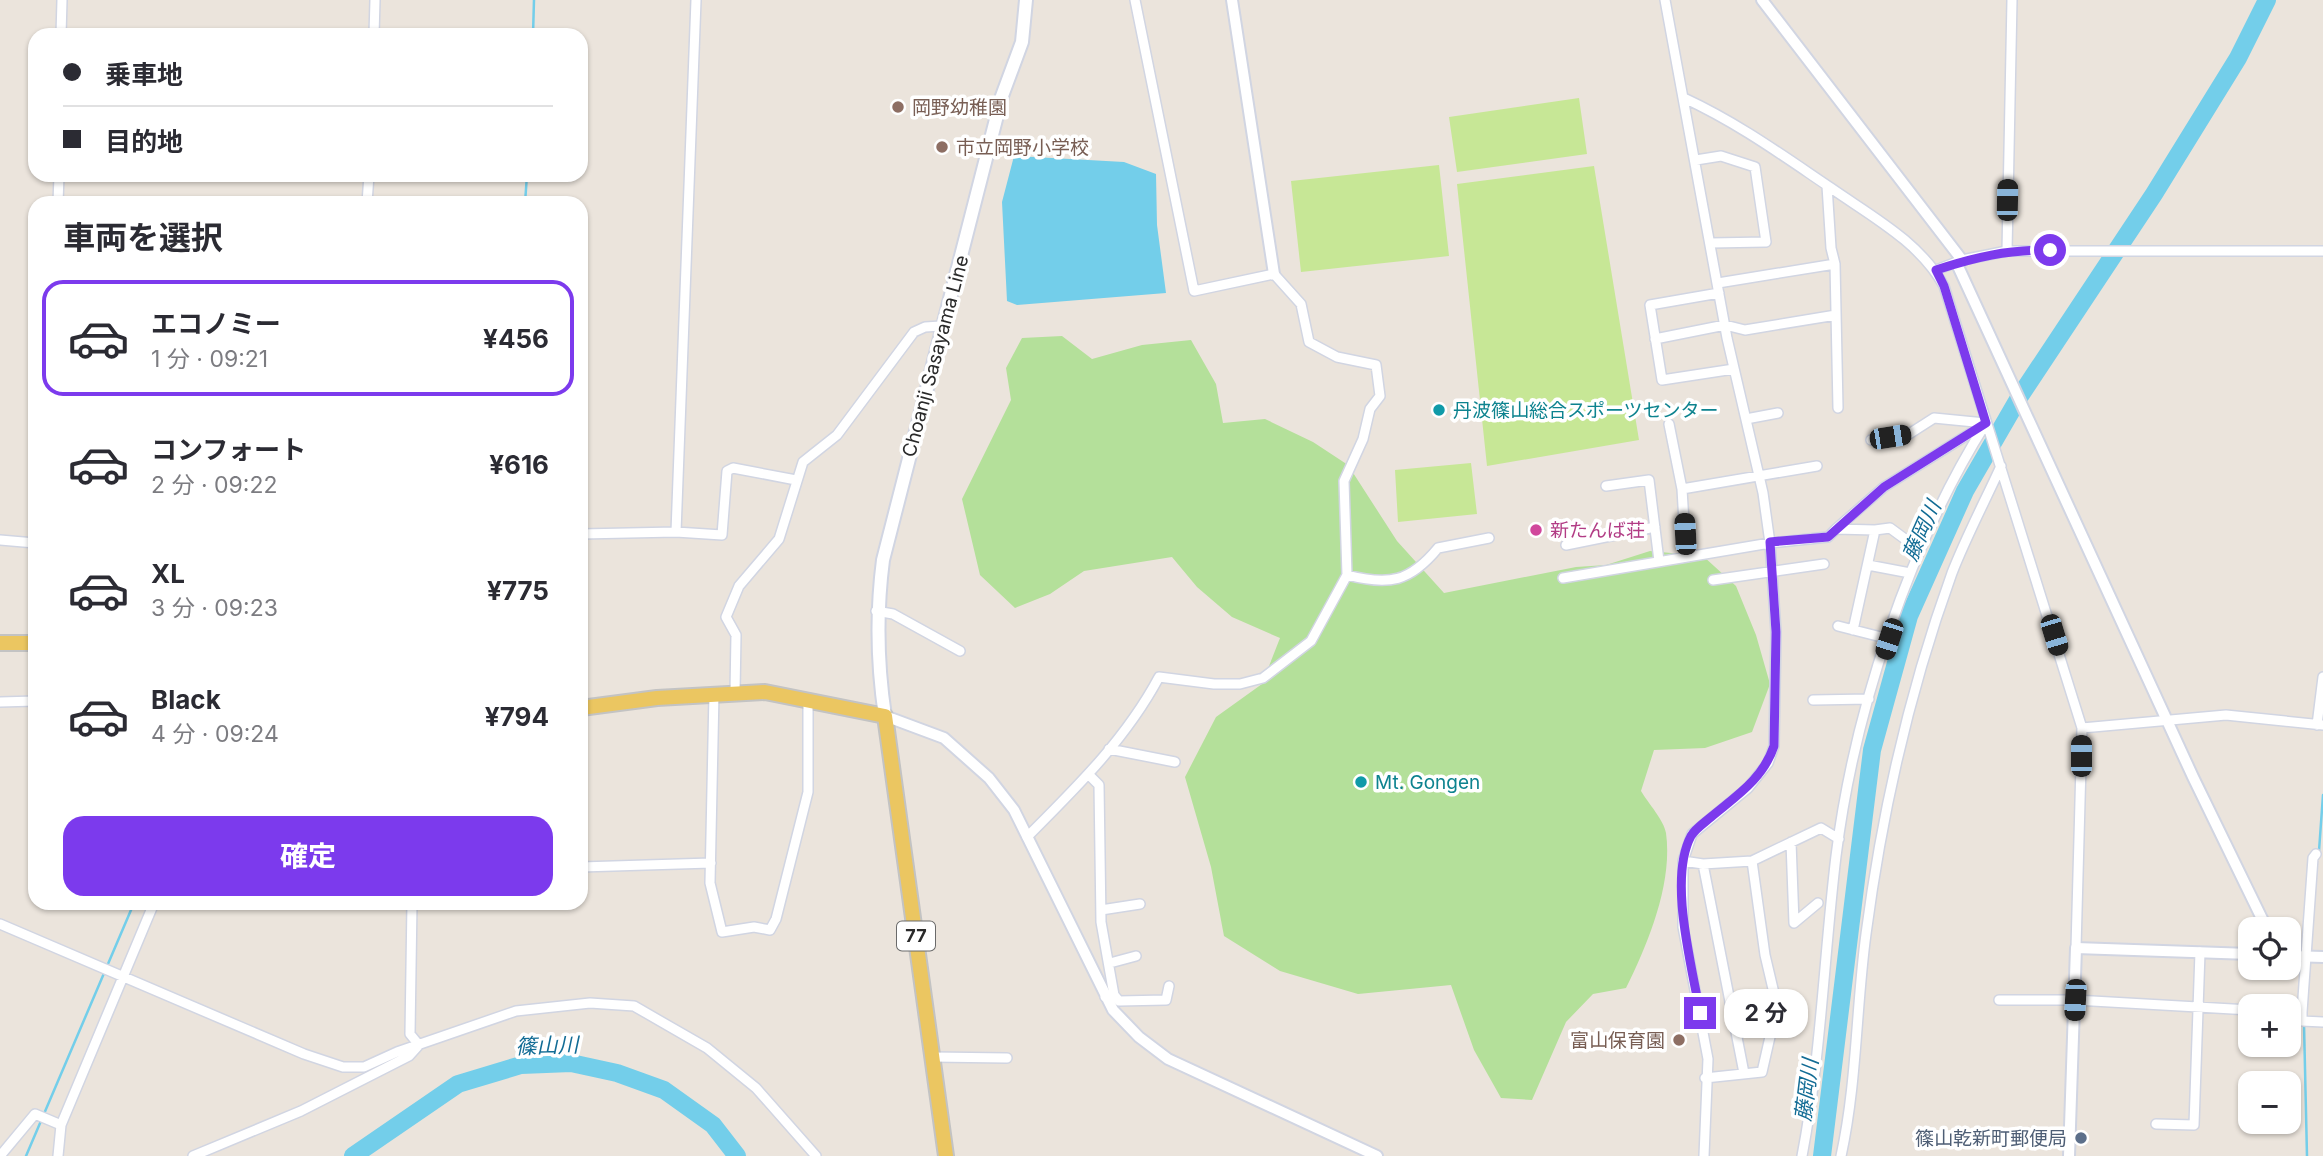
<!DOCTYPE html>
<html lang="ja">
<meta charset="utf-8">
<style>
:root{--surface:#fff;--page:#f7f7f7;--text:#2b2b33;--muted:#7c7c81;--line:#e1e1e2;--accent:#7c3aed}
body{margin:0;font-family:Inter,"Noto Sans JP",sans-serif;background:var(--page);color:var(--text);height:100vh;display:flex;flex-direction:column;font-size:26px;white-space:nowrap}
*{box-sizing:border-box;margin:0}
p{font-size:23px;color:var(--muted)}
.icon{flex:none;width:38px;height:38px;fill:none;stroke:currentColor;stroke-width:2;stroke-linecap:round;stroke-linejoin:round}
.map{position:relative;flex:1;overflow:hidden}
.side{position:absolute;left:28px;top:196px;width:560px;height:714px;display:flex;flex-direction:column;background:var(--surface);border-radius:21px;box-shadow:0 2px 5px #0004}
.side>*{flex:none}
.banner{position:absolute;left:28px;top:28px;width:560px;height:154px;border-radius:21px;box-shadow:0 2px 5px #0004;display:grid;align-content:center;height:154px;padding:0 35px;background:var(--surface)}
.fabs{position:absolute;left:2238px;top:917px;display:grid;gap:14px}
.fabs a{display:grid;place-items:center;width:63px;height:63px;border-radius:14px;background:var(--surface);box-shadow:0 2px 5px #0004;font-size:35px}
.end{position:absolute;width:32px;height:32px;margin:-16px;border:9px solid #7c3aed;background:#fff;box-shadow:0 0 0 4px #fff}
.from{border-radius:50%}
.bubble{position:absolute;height:49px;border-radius:21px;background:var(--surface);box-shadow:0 2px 5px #0004;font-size:23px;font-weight:700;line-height:49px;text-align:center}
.car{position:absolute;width:21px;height:42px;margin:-21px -10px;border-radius:9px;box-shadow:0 0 5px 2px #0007;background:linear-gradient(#222 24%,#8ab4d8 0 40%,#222 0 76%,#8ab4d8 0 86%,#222 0)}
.banner b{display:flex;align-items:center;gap:24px;height:66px;font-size:26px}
.banner b+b{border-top:2px solid var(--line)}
.banner i{width:18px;height:18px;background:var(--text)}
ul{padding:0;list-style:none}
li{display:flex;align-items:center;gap:21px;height:116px;margin:0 14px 10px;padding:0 21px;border:4px solid transparent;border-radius:21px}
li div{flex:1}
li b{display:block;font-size:26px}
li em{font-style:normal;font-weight:700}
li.selected{border-color:var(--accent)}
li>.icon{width:63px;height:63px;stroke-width:1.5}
h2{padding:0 35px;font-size:32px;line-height:84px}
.button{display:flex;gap:14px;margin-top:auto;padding:14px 35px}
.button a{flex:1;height:80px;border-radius:21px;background:var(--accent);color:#fff;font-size:28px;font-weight:700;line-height:80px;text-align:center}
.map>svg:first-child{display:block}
</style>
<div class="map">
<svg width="2323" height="1156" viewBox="0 0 2323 1156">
<rect width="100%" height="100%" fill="#ebe4dc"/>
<!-- green -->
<path fill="#b4e09a" d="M1062,336L1092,359L1142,345L1191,340L1216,384L1223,423L1265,419L1313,442L1348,465L1397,541L1444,593L1576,567L1606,565L1650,551L1703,556L1736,586L1756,635L1770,684L1752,732L1705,748L1654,750L1641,791C1648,803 1664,820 1666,833C1673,883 1648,944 1626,988L1593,994L1566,1022L1532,1100L1501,1098L1474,1050L1451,985L1358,994L1280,971L1224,936L1211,867L1185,777L1216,717L1262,684L1280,638L1232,617L1197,587L1172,557L1084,571L1050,594L1015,608L980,575L962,499L1011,400L1006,368L1022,338Z"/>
<!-- pitch -->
<path fill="#c7e796" d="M1579,98L1587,154L1457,172L1449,117Z
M1439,165L1449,256L1301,272L1291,181Z
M1594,166L1639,440L1487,466L1457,184Z
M1471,463L1477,514L1398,522L1395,470Z"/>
<!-- water -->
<path fill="#73ceea" d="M1014,156L1124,162L1156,174L1157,225L1166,293L1017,305L1007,301L1002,202Z"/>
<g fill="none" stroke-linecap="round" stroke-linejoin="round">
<!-- stream -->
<path stroke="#73ceea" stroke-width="2.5" d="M533,35L534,0
M525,203L527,175
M2319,851L2323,795
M2304,1024L2307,1156
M26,1156L134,903"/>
<!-- river -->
<path stroke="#73ceea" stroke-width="18" d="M353,1156L458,1084L521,1065L571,1063L617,1073L664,1090L713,1125L737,1156
M1822,1156L1872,750L1909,616L1965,491L2020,396L2154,194L2238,58L2267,0"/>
<!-- minor casing -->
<g stroke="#d1d5e2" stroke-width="12">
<path id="minor" d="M1665,0L1727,338L1763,493L1770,543L1776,632L1774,746L1768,763L1748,788L1692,834L1683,861V927L1708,1059L1704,1156
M61,35L62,0
M374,35L375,0
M1684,98C1738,123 1782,155 1831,188C1871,216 1920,242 1944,286L2082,728L2076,948
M1696,160L1721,156L1755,167L1766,242L1711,243
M1827,186L1831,248L1835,264L1838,408
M58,203L59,175
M367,203L369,175
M2007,251L2012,0
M1936,270L1962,260L2007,251H2323
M1718,283L1835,264
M1719,293L1650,305L1662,380L1734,369
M1655,339L1725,325L1745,330L1836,315
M1746,419L1778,413
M1669,424L1682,489
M1871,440L1909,434L1934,418L1985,423
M1606,486L1649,480L1659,561
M1836,529L1884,487L1985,424
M676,532L696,0
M581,534L676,532L722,535L727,471L733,468L796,480
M0,540L35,543
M1566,545L1655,527
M1686,557L1682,489L1817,466
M1868,565L1910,573
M1347,575C1389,586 1410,582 1438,548L1489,538
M1563,578L1770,543L1828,537L1836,529L1875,530
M1713,580L1824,564
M876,611L893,614L960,651
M1838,626L1889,639
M1853,630L1875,530L1890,528L1920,550
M735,692L736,635L726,617L739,586L779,539L803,462L837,435L914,332L925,327L941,326
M714,693L710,883L722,932L754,927L770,930L776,919L808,792V699
M1813,700L1869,699
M0,702L35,701
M2317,725L2323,677
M2082,728L2226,715L2323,725
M1109,749L1175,762
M1089,775L1099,785L1101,922L1114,995L1105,997
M1027,837C1076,788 1126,739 1159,677L1214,684H1240L1263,678L1311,641L1347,575L1344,481L1363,439L1370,409L1380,396L1376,365L1337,357L1309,342L1301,304L1274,274L1194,291L1135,0
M1791,842L1794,923L1818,903
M1683,861L1703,864L1752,861
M1703,864L1744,1073
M581,867L711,863
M412,903L410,1034L419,1045
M1101,910L1140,904
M0,924L304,1054L343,1067H364L397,1052L516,1011L590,1003L634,1006L707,1048L756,1088L816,1156
M1110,963L1136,956
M1114,995L1119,1001L1166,1000L1169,986
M1999,1000H2075L2250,1010
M2289,1012H2302V1021L2323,1022
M2302,1012L2313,858L2316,854
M933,1057L1007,1058
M1705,1078L1762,1072L1777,1006L1765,955L1752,861L1821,828L1839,839
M2156,1124L2194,1125L2200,952
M0,1156L35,1114L61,1125
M58,1156L61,1125L154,903
M193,1156L301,1111L409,1056L418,1046
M1802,1156C1821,1057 1824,956 1836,856C1854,712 1909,545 1986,423
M1841,1156C1857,1083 1856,1008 1866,934C1882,812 1910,689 1952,573C1966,537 1985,501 2001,466"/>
</g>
<!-- tertiary casing -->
<g stroke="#d1d5e2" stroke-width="14">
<path id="tertiary" d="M1232,0L1274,274
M1762,0L1962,260
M1957,264L2193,777L2267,929
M885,716L944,738L989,778L1014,810L1113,1010L1139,1037L1168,1059L1377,1156
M2289,956L2323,957
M2069,1156L2076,948L2250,954"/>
</g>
<!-- secondary casing -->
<g stroke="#d1d5e2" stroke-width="16">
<path id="secondary" d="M885,716C877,663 876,614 883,560L1002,96L1022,42L1026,0"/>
</g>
<!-- primary casing -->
<g stroke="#c3c3c3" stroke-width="18">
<path id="primary" d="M0,643H35
M581,708L657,698L765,692L885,716L946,1156"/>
</g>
<!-- minor -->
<use href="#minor" stroke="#fff" stroke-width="9"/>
<!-- tertiary -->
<use href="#tertiary" stroke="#fff" stroke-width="10"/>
<!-- secondary -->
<use href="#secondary" stroke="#fff" stroke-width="12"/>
<!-- primary -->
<use href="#primary" stroke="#ebc661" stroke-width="14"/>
</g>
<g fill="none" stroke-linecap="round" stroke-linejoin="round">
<!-- route -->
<path stroke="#7c3aed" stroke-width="9" d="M1700,1013C1692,966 1668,879 1691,836C1695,829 1704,823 1711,817C1736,796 1763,779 1774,746L1776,632L1770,542L1828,537L1884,487L1986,423L1944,286L1936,270C1976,257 2006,250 2050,250"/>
</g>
<!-- markers -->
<g fill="#8d6e63" stroke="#fff" stroke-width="2.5">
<circle cx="898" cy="107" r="7"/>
<circle cx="942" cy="147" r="7"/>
<circle cx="1679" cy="1040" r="7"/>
</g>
<g fill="#0f9aa8" stroke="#fff" stroke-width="2.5">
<circle cx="1439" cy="410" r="7"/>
<circle cx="1361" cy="782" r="7"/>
</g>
<circle fill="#d1479c" stroke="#fff" stroke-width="2.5" cx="1536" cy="530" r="7"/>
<circle fill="#5c6f8a" stroke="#fff" stroke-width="2.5" cx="2081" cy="1138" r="7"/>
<g text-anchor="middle" stroke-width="7" stroke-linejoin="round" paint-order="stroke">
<!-- shield labels -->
<rect fill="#fff" stroke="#6a6a6a" stroke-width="2" x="897" y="921.5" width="38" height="29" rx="5"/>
<g font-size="18" font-weight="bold" fill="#2a2a2a">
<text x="916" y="942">77</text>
</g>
<!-- education labels -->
<g font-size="19" fill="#785e54" stroke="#fff" text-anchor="start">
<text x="912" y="114">岡野幼稚園</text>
<text x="956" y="154">市立岡野小学校</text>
<text x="1665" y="1047" text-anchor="end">富山保育園</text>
</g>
<!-- street labels -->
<g font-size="19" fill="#2a2a2a" stroke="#fff">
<text transform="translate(935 356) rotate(-75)" y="7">Choanji Sasayama Line</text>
</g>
<!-- culture labels -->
<g font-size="19" fill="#0d838f" stroke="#fff" text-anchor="start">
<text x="1453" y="417">丹波篠山総合スポーツセンター</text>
<text x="1375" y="789">Mt. Gongen</text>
</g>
<!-- hotel labels -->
<g font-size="19" fill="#b23c85" stroke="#fff" text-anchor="start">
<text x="1550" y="537">新たんば荘</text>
</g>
<!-- service labels -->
<g font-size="19" fill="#4e5e75" stroke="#fff" text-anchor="end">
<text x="2067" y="1145">篠山乾新町郵便局</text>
</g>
<!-- water labels -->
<g font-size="21" font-style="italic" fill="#126c95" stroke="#fff">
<text transform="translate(1922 531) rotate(-66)" y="7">藤岡川</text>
<text transform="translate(547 1046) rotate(-2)" y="7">篠山川</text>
<text transform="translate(1807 1090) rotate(-83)" y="7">藤岡川</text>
</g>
</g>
</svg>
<div class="fabs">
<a><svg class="icon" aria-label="locate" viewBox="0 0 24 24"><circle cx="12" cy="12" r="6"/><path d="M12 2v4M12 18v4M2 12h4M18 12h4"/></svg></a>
<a>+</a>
<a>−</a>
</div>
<i class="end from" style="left:2050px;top:250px"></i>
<i class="end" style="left:1700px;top:1013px"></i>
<div class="bubble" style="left:1724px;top:989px;width:84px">2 分</div>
<i class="car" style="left:2007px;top:200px;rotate:1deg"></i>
<i class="car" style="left:1890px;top:437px;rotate:81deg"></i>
<i class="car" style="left:1685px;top:534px;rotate:357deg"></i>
<i class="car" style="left:2054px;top:635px;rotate:163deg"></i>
<i class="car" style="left:1889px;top:639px;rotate:198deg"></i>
<i class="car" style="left:2081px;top:756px;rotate:0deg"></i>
<i class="car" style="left:2075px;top:1000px;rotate:183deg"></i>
<div class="banner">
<b><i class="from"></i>乗車地</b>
<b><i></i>目的地</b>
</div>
<section class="side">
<h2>車両を選択</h2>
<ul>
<li class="selected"><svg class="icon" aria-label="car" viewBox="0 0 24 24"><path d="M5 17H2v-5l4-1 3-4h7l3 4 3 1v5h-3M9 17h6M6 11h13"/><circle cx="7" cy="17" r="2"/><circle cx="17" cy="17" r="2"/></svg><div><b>エコノミー</b><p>1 分 · 09:21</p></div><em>¥456</em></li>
<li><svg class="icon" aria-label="car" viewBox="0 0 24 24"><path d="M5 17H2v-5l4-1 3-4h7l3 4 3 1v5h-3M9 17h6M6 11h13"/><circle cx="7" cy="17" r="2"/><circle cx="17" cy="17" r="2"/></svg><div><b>コンフォート</b><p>2 分 · 09:22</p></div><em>¥616</em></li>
<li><svg class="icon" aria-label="car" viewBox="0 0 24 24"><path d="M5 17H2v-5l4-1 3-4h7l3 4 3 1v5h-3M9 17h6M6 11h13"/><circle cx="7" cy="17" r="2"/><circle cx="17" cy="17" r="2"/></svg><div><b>XL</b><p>3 分 · 09:23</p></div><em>¥775</em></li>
<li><svg class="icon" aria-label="car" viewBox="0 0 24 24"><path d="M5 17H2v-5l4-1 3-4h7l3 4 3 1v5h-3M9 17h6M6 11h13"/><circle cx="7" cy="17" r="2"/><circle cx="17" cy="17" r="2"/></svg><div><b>Black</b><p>4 分 · 09:24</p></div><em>¥794</em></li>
</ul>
<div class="button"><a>確定</a></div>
</section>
</div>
